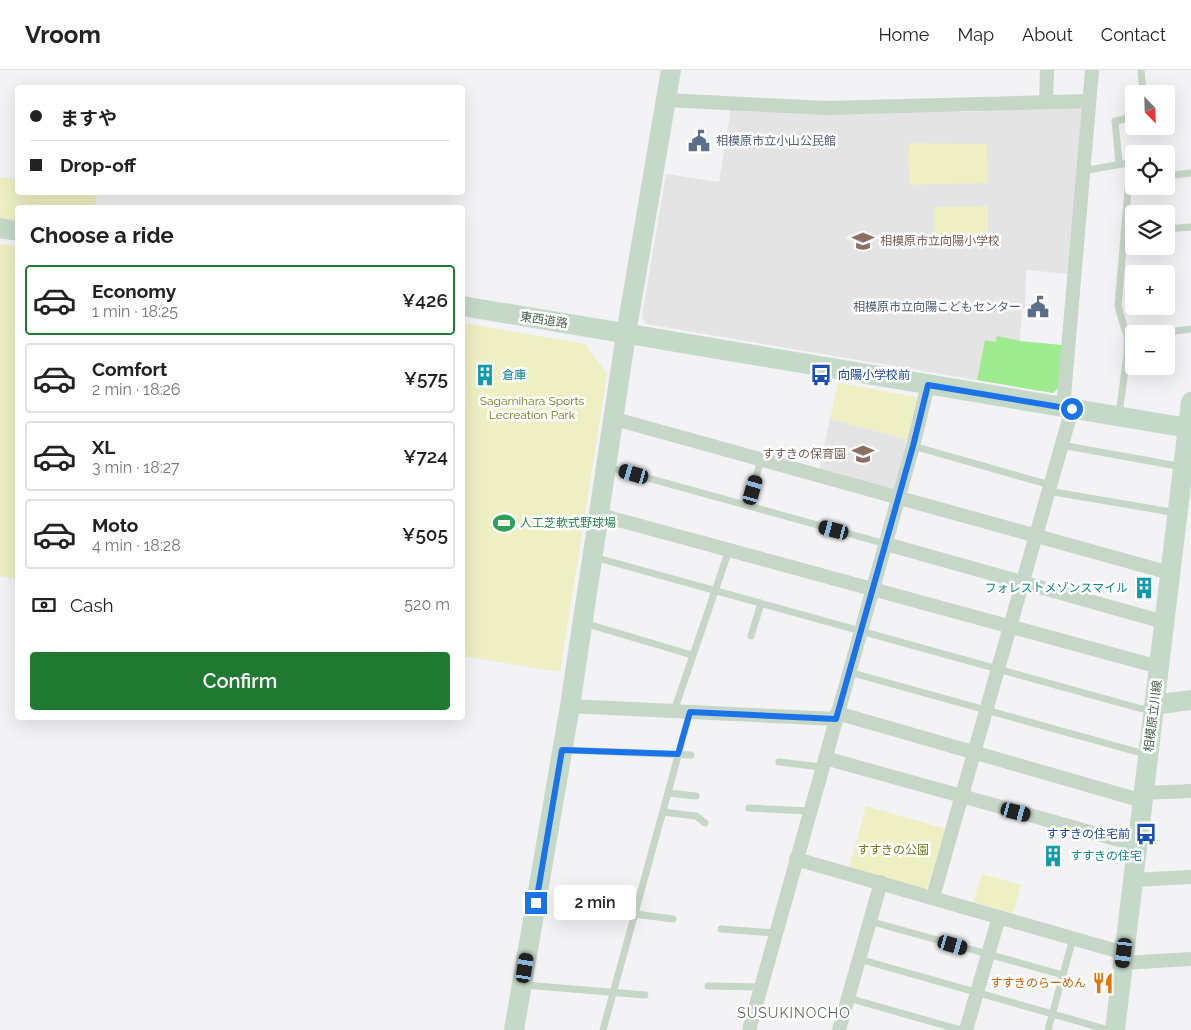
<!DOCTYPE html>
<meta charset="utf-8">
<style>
:root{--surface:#fff;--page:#f6f6f6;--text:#222;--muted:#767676;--line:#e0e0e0;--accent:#207931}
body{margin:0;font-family:Raleway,"Noto Sans JP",sans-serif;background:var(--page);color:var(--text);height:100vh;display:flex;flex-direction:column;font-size:19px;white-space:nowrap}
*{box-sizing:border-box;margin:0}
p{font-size:16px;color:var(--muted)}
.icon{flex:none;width:28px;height:28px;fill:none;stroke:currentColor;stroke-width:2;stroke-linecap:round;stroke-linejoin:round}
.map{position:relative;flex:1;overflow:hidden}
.drawer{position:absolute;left:15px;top:135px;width:450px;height:515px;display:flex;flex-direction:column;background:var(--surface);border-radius:5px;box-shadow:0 5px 20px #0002}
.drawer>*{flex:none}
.banner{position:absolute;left:15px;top:15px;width:450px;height:110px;border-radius:5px;box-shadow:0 5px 20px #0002;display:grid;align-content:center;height:110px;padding:0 15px;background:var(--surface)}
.needle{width:32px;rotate:157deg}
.buttons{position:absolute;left:1125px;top:15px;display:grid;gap:10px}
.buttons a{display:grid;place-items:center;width:50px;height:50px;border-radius:5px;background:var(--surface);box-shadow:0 5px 20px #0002;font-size:25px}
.end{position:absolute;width:22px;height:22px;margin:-11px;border:6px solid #1a73e8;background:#fff;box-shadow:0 0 0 2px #fff}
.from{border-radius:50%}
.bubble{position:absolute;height:35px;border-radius:5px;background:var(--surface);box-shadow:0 5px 20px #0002;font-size:16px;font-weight:600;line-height:35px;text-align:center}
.car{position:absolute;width:15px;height:30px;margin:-15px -8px;border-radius:6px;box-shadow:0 0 4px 1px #0007;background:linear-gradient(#222 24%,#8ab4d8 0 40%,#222 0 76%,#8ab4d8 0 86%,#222 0)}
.banner b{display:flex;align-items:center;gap:18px;height:48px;font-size:19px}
.banner b+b{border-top:1px solid var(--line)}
.banner i{width:12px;height:12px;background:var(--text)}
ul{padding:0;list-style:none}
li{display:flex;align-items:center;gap:15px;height:70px;margin:0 10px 8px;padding:0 5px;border:2px solid var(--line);border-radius:5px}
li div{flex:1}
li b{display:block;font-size:19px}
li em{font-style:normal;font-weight:600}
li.active{border-color:var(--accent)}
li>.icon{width:45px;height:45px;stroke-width:1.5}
h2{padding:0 15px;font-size:22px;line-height:60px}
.pay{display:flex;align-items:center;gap:12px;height:55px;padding:0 15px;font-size:19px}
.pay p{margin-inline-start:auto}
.cta{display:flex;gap:10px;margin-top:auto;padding:10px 15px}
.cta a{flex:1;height:58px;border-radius:5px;background:var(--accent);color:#fff;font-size:20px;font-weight:600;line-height:58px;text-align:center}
header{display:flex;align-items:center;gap:30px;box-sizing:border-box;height:70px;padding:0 25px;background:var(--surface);border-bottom:1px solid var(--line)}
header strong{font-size:24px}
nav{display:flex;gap:28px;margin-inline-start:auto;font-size:18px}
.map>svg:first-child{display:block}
</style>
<header>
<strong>Vroom</strong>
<nav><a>Home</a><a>Map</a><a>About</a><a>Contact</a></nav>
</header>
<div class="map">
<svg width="1191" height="960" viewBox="0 0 1191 960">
<rect width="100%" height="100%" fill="#f3f2f4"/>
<!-- education -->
<path fill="#e4e4e5" d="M1080,35L1083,40L1069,204L1026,200L1025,238H1022L1020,271L1053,323L646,254L642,246L666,104L719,112L731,38L825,43L971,42Z
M830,349L907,369L895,419L890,421L819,400Z"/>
<!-- green -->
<path fill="#eeefc2" d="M908,73L987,74L988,113L909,115Z
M0,107L17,110L18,122L97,124L95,137L18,138L17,151L0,148Z
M988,136V176L935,178L934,137Z
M0,174L17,177V509L0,506Z
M463,253L585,274L607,304L560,602L463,586Z
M838,313L916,327L917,331L907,369L830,349Z
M866,736L946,759L925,825L848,802Z
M982,804L1021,815L1013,843L973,832Z"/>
<!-- water -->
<path fill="#9eeb90" d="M997,266L1020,271L1062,275L1059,318L1053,323L977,310L985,270L996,272Z"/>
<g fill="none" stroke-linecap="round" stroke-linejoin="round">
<!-- lane -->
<path stroke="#c6d6c7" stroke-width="7" d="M1141,0L1143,24
M1119,93L1115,51L1134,47
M1083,101L1127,93L1130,97L1118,236L1127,267V285L1119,344
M1166,106L1191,103
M1166,159L1191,157
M1124,163L1134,162
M1153,264L1191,259
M1061,375L1183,397
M913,376L1050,415
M608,397L886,474
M1048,421L1177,443
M748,436L761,389
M594,487L1142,639L1152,636
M584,553L692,585
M751,566L761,533
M849,602L1145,684
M674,641L729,480
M564,680L691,685
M779,692L822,697
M668,723L696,726
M749,738L809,741
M663,742L696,746L705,753
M635,844L673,849
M869,851L1063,905
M721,859L775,863
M859,889L1109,960
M525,915L645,925
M708,916L761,917
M848,928L961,960
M603,960L690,642
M1048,960L1073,868"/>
<!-- street -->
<path stroke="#c6d6c7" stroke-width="14" d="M666,30L826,38L1089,31
M1046,32L1047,0
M1063,338L1092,0
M615,349L1170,503
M600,445L1159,597
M886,474L1164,552
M570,636L836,649
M837,643L1143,731
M825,688L1137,775
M1144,723L1191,721
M796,789L1124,883
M1133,810L1191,807
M933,827L1072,339
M1123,893L1191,889
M749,960L913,376L928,315
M839,960L881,812
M966,960L999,847"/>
<!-- secondary -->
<path stroke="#c5d9c8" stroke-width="20" d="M0,158L18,161
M462,236L1188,358
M1154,635L1191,630
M514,960L570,636L626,264L671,0
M1115,960L1191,332"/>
</g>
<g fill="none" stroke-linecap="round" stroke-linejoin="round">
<!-- route -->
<path stroke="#1a73e8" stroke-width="6" d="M536,833L562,680L678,684L690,642L836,649L913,376L928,315L1072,339"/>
</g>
<!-- icons -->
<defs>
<g id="civic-bare" transform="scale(1.725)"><path d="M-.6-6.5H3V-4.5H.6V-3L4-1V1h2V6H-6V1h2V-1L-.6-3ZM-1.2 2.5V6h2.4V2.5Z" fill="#5c6f8a" stroke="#fff" stroke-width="2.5" paint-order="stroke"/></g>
<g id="school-bare" transform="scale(1.725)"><path d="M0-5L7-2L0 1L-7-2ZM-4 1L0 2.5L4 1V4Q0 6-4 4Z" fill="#8d6e63" stroke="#fff" stroke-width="2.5" paint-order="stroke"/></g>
<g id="building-bare" transform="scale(1.725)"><path d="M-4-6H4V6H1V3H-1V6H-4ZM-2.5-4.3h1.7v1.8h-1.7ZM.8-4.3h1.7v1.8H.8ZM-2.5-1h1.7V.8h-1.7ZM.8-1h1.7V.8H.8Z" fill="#0f9aa8" stroke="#fff" stroke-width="2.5" paint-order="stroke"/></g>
<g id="bus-bare" transform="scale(1.725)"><path d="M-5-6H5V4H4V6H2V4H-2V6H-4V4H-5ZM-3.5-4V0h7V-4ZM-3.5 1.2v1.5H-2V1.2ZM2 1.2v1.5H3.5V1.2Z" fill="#1a4fb4" stroke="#fff" stroke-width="2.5" paint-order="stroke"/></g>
<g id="stadium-bare" transform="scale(1.725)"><path d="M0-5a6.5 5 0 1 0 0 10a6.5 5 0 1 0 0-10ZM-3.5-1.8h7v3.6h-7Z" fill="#2e9e5b" stroke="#fff" stroke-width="2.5" paint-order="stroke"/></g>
<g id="restaurant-bare" transform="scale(1.725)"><path d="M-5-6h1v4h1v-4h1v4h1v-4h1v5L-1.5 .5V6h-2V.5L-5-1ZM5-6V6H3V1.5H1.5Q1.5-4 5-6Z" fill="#e8710a" stroke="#fff" stroke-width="2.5" paint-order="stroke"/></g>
</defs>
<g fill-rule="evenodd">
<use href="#civic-bare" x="699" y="71"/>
<use href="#school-bare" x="863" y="171"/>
<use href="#civic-bare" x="1038" y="237"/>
<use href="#building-bare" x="485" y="305"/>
<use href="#bus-bare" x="821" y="305"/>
<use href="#school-bare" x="863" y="384"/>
<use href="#stadium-bare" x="504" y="453"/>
<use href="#building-bare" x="1144" y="518"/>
<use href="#bus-bare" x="1146" y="764"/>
<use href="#building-bare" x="1053" y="786"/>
<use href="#restaurant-bare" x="1103" y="913"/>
</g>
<g text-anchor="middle" stroke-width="5" stroke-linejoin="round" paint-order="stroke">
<!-- service labels -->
<g font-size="12" fill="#4e5e75" stroke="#fff" text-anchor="start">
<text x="716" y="75">相模原市立小山公民館</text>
<text x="1021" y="241" text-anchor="end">相模原市立向陽こどもセンター</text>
</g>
<!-- education labels -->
<g font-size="12" fill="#785e54" stroke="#fff" text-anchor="start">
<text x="880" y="175">相模原市立向陽小学校</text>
<text x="846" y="388" text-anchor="end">すすきの保育園</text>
</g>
<!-- street labels -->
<g font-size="12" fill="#495f4c" stroke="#fff">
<text transform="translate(544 250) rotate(9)" y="4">東西道路</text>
<text transform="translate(1153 646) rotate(-83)" y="4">相模原立川線</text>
</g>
<!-- culture labels -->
<g font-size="12" fill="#0d838f" stroke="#fff" text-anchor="start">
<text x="502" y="309">倉庫</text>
<text x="1128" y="522" text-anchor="end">フォレストメゾンスマイル</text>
<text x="1070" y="790">すすきの住宅</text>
</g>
<!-- transit labels -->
<g font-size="12" fill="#164399" stroke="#fff" text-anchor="start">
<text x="838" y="309">向陽小学校前</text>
<text x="1130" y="768" text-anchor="end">すすきの住宅前</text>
</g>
<!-- park labels -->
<g font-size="12" fill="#6e7b19" stroke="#fff">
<text x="532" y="335">Sagamihara Sports<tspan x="532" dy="14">Lecreation Park</tspan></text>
<text x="893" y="784">すすきの公園</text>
</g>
<!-- leisure labels -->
<g font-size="12" fill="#27864d" stroke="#fff" text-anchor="start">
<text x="520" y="457">人工芝軟式野球場</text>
</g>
<!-- food labels -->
<g font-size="12" fill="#c56008" stroke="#fff" text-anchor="end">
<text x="1086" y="917">すすきのらーめん</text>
</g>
<!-- neighbourhood labels -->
<g font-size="14" letter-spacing="1" fill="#5e6660" stroke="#fff">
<text x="794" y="948">SUSUKINOCHO</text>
</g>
</g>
</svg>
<div class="buttons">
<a><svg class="needle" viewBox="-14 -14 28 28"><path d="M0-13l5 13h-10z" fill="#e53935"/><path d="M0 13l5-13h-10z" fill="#767676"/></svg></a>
<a><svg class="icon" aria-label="locate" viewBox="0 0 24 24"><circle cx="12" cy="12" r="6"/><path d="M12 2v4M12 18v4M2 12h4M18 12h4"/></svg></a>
<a><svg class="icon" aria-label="layers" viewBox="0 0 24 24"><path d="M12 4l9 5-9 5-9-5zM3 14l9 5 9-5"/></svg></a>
<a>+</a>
<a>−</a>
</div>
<i class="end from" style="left:1072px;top:339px"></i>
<i class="end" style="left:536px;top:833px"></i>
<div class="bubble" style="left:554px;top:815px;width:82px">2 min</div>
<i class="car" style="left:634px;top:404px;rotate:286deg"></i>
<i class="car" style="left:753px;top:420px;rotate:16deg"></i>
<i class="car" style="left:834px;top:460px;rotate:285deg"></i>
<i class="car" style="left:1016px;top:742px;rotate:105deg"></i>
<i class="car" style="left:953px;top:875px;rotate:106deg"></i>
<i class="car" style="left:1124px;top:883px;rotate:187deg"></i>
<i class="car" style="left:525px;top:898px;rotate:9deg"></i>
<div class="banner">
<b><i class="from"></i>ますや</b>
<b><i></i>Drop-off</b>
</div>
<section class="drawer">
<h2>Choose a ride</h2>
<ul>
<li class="active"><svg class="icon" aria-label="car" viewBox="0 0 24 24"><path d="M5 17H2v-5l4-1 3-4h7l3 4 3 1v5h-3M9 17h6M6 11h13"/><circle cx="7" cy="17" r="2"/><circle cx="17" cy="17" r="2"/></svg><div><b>Economy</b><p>1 min · 18:25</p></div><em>¥426</em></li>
<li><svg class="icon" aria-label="car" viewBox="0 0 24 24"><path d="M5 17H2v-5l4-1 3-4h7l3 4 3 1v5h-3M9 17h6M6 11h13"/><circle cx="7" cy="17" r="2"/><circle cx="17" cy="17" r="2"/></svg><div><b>Comfort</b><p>2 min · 18:26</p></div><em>¥575</em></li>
<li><svg class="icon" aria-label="car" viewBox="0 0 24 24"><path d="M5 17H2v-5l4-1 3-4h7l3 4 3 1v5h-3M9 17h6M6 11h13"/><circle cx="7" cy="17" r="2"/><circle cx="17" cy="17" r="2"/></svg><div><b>XL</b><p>3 min · 18:27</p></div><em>¥724</em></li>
<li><svg class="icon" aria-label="car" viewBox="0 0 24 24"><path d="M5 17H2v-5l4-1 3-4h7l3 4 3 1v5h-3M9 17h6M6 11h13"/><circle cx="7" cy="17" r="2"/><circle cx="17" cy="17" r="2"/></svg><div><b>Moto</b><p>4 min · 18:28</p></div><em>¥505</em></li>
</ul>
<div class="pay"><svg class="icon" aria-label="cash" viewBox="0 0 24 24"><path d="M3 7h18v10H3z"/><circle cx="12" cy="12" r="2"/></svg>Cash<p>520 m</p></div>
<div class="cta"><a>Confirm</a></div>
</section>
</div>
